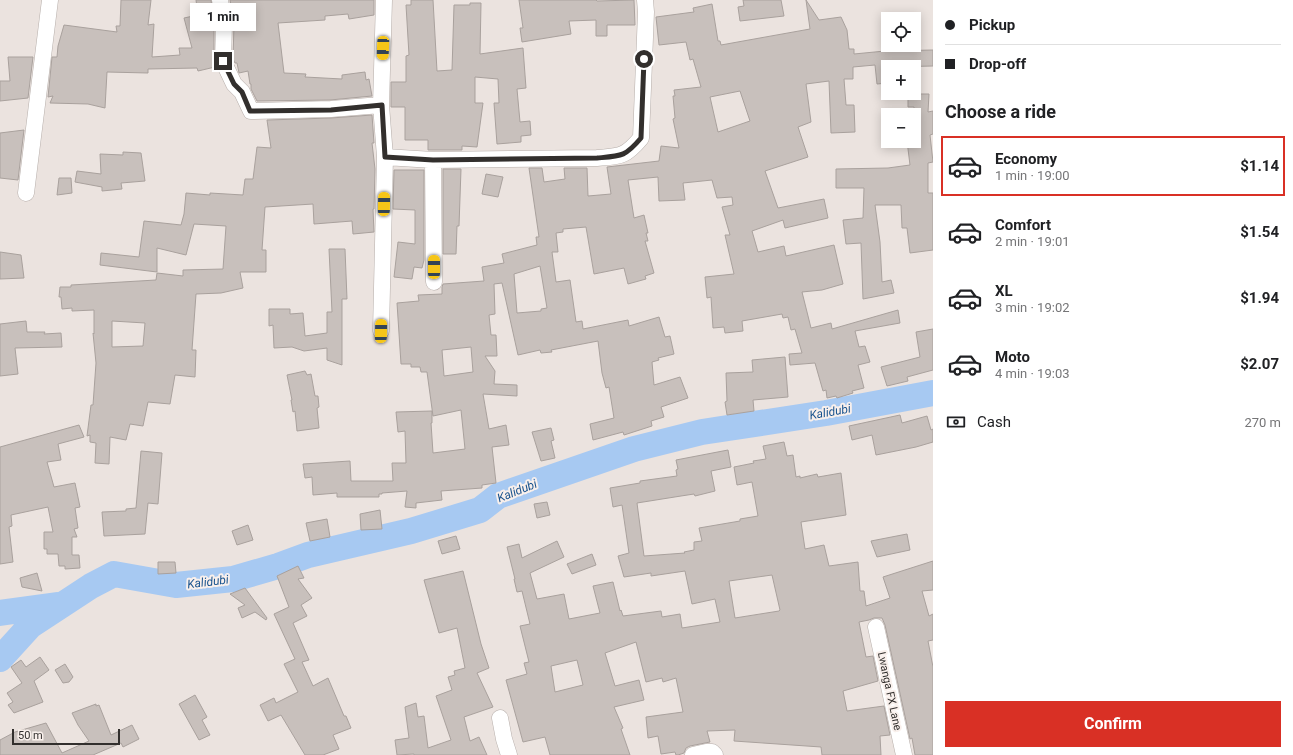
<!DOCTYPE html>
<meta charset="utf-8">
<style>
:root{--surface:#fff;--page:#f2f2f2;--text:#202124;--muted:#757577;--line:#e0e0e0;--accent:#d93025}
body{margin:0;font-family:Roboto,sans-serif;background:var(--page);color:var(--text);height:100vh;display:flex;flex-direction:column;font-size:15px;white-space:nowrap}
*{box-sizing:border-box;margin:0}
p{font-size:13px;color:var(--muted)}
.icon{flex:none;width:22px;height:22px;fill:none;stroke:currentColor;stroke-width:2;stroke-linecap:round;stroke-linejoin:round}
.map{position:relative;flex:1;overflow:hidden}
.details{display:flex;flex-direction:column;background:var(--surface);width:360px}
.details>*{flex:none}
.guide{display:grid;align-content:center;height:88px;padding:0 12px;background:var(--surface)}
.buttons{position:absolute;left:881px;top:12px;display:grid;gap:8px}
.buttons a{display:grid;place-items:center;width:40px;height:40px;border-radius:0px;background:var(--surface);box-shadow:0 2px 10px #0003;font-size:20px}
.scale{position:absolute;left:12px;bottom:10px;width:108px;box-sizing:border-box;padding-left:4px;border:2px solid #322f2d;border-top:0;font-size:11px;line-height:14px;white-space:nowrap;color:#322f2d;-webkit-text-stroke:3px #f9f0ec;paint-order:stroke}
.end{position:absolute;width:18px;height:18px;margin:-9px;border:5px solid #322f2d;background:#fff;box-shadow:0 0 0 2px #fff}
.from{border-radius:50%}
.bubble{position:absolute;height:28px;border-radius:0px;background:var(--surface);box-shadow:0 2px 10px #0003;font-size:13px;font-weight:700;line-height:28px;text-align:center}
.car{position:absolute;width:12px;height:24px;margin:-12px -6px;border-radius:5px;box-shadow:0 0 3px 1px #0007;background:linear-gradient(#f5c518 24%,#345 0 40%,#f5c518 0 76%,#345 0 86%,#f5c518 0)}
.guide b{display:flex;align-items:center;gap:14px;height:38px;font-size:15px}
.guide b+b{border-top:1px solid var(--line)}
.guide i{width:10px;height:10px;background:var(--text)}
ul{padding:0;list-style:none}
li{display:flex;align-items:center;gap:12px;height:60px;margin:0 8px 6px;padding:0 4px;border:2px solid transparent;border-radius:0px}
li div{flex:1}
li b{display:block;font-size:15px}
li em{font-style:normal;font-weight:700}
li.on{border-color:var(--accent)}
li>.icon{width:36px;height:36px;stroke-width:1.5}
h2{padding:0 12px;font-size:18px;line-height:48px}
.pay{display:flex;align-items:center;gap:10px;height:44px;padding:0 12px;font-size:15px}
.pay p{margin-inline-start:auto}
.action{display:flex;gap:8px;margin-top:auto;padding:8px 12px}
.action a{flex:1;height:46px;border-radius:0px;background:var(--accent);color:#fff;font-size:16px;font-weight:700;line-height:46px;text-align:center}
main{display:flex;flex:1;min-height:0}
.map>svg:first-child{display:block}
</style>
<main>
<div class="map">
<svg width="933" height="755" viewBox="0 0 933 755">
<rect width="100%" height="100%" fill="#ebe3df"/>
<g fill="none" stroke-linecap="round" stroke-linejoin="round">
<!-- river -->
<path stroke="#a7c9f2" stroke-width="26" d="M0,613L57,605
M0,659L30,626L91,586L114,574L176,585L233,579L278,566L308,555L411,531L480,510L498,496L634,449L702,432L826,413L933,393"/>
</g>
<!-- building -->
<path fill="#c8c0bc" stroke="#a9a19d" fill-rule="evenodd" d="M121,0H151L148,25L154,24L152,57L180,55L179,48H192L184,18L198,15L196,0H211L214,25V61L215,67L198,71L197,68L148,69V73L107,72L105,108L88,104L50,103L53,96L48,97L52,57H57L58,46L64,25L117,32L116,26H120Z
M230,0H374V15L349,19L348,14L325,16V20L278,23L284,73L306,74L305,77L342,79V75L365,72L366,80L369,79L372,96L330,100L257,101L251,89V84H250L248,71L239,73L237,63H235L233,59L234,24Z
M411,0H433L437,71L452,70L454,5H470V3H481L480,54L523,48L526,88L517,89L520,122L530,121L531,135L521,136V142L497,144L494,103H499L498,79L475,77V103H483L477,147L462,146V150H428V140H405V107H391V82H406V56L409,55L406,5H411Z
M519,0H596L597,1L634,0L635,25H607V36H596V20L569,21L571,34L522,42L520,28H523Z
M743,0H781L784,16L740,21L738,7L744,6Z
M806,0L819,20L841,17L847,30L849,49H854V54L885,51L933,50V66L888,67V83L877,84L875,65L853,67V79H844L846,105H854L855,132L831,133L829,81L806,84L811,122L798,127L808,157L765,171L778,208L824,199L828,218L785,228L783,220L752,231L758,252L784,246L786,256L834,245L843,284L822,290L802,292L811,328L831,323L832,329L898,310L900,323L855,331L859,347L865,346L870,362L858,365L864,388L852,391L853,393L837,398L836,396L827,398L826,390L823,391L815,363L790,365L789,354L802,353L795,329L791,330L788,317L783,318L782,314L742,321L743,331L725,333L724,327L713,328L711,297L707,298L705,277L734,274L725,235H730L722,207L733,205L732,197L717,198L712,180L683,183L685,200L659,201L658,177L628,180L634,218L644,215L648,233H646L648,241H645L654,273L645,276L646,279L628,284L624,268L594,274L586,227L563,229V232L556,233L558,252H552L556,282L570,280L576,322L582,321L583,329L628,320L629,326L659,317L665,337L670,336L674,354L658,358L659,360L652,362L654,385L680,377L688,398L661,407L664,417L651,421L652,426L624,435L623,432L593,440L590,424L614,418L609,387L606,388L602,373L598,341L551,350L552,352L541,353L540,350L518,355L502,283L494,284L495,314L489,315L491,335H496L497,356H485L495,371L494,384L517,385V396L483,394L489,429L506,425L509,445L492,447L496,483L482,485V488L441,491L442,500L416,503V508L405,507L407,491L382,493V494H379V497H337V493L313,495L312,477L305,478L303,464L350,461L351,481H393L392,463H406L405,431L398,432L396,412L432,411V423H431L433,453L465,449L461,410L433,416L427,372H421L420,367H411V364H401L397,303L419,301L418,295L442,294V287L443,284L484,281L482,267L504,263L502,254L537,245L536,237H539L529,168H542L544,182L565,179L564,168H587L588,196L611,194L607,167L659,161L661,146L679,148L673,119L675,118L673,96H675L674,90L701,87L693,59L690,60L686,42L659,45L656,17L694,12L693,8L712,4L718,41H720L721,45L810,29ZM740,91L750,121L718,132L710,97ZM540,266L547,308L541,309V311L517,313L514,274ZM471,347L473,372L444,376L442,350Z
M8,57H33L28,98L0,101V81H10Z
M908,94H929L928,112L933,111V134L930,135L933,162L928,163V193H933V250L910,253L907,228H902L901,205H875L880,242L882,282L891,280L894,293L863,299L861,243L846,244L843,220L863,218L864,188H836V169L888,168L910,165L907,141H914V107H908Z
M372,115L374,143H372L375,169L374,209H373L374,232L353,234L352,221L314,224L313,204L265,207L262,250H266V272H240L243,288L221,293L196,294L192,350H196L195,377L175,375L170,404L148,402L143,426L130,424L126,440L110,437L109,464L95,463L96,443L90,442V435L87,436L91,405H93L96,363L93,333L94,334V310L72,311V308L62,309L61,297H59L60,287H71V285L156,280L157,273L183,276V270L223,269L226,226L194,224L186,255L157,248V272L100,265L101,253L139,257L144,221L181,225L184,214L186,193L210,195V193L243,195L245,179H253L257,147L271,148L267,120L331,118ZM112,321L145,323L143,346L112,347Z
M24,130L18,180L0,178V133Z
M123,152L141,153L145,181L121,183L122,189L102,191V187L75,182L77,171L101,174L100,154L123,155Z
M443,169H461L459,226H457L456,254H443Z
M394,170H424V260L422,268L414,267L412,279L394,277L398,242L415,244V210L393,209Z
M486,174L503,177L498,197L482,194Z
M59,178H71L72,193L57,195Z
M329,249H345L347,299H342V365L327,360V348L304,351L292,347L274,348L273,325L269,326V309H290V314L303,313L305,336L327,333V312H332Z
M0,252L21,255L24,278L0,279Z
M26,321L27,332H45L44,334L61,333L62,347L15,348L18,374L0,376V324Z
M933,329V370L907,377L908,381L887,386L881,367L920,357L916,332Z
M785,357L788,397L753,400L754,411L727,415L725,402L727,401L726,373L753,372L752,360Z
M305,371L307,375L311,374L315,396H318L319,407L317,408L319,428L297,431L295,411L293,412L291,400H292L287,375Z
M900,415L902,423L927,416L931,430L933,429V442L916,447L876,455L872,435L852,440L849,426Z
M79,425L84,437L58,444L61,460L47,462L54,487L75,483L80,507L75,508L78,528L74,529L77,537H72V555H79L80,568L65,569V566H59L58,554H47V549H44V532H53L48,507L11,515L12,526L9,527L13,562L0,564V447Z
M551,428L554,440L551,441L555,458L541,461L532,432Z
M784,442L787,456L793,455L796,477L800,476V478L817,474L818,477L841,473L846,515L801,522L805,549L824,545L829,566L858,562L860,591H864L866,606L890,598L883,577L933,561V590L922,591L929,616L933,614V640L928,641L933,667V755H915L912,738L910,739L885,625L882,618H874L869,620L859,622L866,657L873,656L878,681L843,691L847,711L884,706L890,735L880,736L881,755H822L821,747L734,741L735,730L707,731L710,742L690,746L686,748L684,753L678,755H676L675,752L661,754L658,736L648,738L646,717L683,712L676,678L663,682L662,678L646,682L636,642L605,653L615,686L639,680L644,700L614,707L623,728L621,729L630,755H550L545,737L523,742L506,680L527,674L524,663L529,662L520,626L530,624L522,591L517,592L514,579H515L507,547L519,544L522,558L557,541L564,557L530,573L537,599L564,594L569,619L600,613L593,586L613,582L620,611L621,610L623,616L661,611L662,617L680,614L682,628L720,622L715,599L692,604L685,571L651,576V573L624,577L618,556L629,553L622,505L613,507L610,488L640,483V481L677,476L676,470L678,469L676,460L728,450L731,467L711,471L715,491L695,496L694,494L681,496L637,503L644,556L685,553L684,552L694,550V542L702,541L699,528L740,521V519L758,516L752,482L737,485L734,467L754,463L753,461L766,459L763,446ZM772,575L780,610L779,611L735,618L729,581ZM577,660L583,685L555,692L551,666Z
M141,451L162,453L158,504L148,503L145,534L104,536L102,512L126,511V509L136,508Z
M547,502L550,515L537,518L534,504Z
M380,510L382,529L361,530L360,514Z
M327,519L330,537L310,541L306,523Z
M248,525L253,540L237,545L232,531Z
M907,534L910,550L877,557L871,541Z
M456,536L460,549L442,554L438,541Z
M592,554L596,565L572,574L567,564Z
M158,562H175L176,573L158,574Z
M298,566L304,578L298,579L312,598L301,605L307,616L293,623L309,660L302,662L313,686L328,678L344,716H346L351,728L333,735L339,749L323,755H305L281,715L268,721L260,705L274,698L276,703L298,692L284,664L295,659L274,614L289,607L277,576Z
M463,571L481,644L489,668L477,673L493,707L464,717L470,741L479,737L487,755H414V754L397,755L395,740L409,738L405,707L416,703L418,717L424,716L428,748L451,740L436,696L452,690L448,677L455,675L454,671L465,668L457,628L439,633L424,580Z
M37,573L42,591L22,587L20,578Z
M245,588L267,618L266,620L255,612L242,618L238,608L245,605L230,594Z
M40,657L49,670L34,681L43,702L14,713L8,705L13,702L7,693L22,683L11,667L21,660L26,667Z
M65,664L73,677L69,682L63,683L55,670Z
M195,695L207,717L202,720L210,735L199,740L179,704Z
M96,704V706L99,705L111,735L132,725L139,739L123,747L121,743L93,755H0V740L15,732L46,723L62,753L89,741L78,725L72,713Z"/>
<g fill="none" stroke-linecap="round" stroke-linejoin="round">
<!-- minor casing -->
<g stroke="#b6aeaa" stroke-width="17">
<path id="minor" d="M220,0L224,24L223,61L234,84L242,92L251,111L331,109L381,105
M385,157L433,160L597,158C621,156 625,157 641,138L646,12L645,0
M433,160L434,282
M26,193L50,0
M381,331L385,157L381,105L384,0
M876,627L904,755
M500,718L504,739L509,755
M693,755L706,752H712L715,755"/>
</g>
<!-- minor -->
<use href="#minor" stroke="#fff" stroke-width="16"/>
</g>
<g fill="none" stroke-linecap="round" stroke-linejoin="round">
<!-- route -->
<path stroke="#322f2d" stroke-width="5" d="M223,61L234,84L242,92L250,111L331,110L382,105L385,157L433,160L597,158C621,156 625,157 641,138L644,59"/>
</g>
<g text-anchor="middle" stroke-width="4" stroke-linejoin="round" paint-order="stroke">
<!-- street labels -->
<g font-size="11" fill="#322f2d" stroke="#f9f0ec">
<text transform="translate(890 691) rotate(78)" y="4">Lwanga FX Lane</text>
</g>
<!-- water labels -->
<g font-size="12" font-style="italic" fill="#18528d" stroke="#f9f0ec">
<text transform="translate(830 412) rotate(-10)" y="4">Kalidubi</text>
<text transform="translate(517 491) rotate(-22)" y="4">Kalidubi</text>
<text transform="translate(208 582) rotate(-7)" y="4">Kalidubi</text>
</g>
</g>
</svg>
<div class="buttons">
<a><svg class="icon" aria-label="locate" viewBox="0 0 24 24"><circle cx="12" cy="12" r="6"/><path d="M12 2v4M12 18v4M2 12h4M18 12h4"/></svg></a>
<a>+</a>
<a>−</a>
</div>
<div class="scale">50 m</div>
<i class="end from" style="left:644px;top:59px"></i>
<i class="end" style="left:223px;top:61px"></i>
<div class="bubble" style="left:190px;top:3px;width:66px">1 min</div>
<i class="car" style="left:383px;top:48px;rotate:182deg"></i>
<i class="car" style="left:384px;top:204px;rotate:1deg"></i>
<i class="car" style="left:434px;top:267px;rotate:0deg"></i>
<i class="car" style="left:381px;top:331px;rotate:1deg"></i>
</div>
<section class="details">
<div class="guide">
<b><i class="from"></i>Pickup</b>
<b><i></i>Drop-off</b>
</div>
<h2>Choose a ride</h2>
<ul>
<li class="on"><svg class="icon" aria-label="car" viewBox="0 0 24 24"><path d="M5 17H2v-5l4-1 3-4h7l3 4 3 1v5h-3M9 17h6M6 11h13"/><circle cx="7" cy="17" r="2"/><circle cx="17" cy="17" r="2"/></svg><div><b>Economy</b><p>1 min · 19:00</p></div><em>$1.14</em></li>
<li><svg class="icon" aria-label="car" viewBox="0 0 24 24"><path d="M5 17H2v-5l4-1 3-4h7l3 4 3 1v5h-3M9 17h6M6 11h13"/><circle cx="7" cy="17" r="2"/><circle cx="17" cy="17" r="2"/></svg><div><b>Comfort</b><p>2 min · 19:01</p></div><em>$1.54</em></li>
<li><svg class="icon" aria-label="car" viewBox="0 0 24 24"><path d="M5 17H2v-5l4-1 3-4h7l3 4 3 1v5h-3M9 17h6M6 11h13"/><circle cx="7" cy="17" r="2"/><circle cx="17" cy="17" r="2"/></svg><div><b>XL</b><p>3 min · 19:02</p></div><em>$1.94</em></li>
<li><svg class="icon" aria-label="car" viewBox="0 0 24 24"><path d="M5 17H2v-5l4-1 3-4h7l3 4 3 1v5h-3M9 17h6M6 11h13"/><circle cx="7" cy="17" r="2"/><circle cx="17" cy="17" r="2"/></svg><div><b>Moto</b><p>4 min · 19:03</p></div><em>$2.07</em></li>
</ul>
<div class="pay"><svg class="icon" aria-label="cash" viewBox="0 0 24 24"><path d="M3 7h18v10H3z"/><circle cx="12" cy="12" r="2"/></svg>Cash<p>270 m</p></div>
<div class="action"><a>Confirm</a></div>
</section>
</main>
